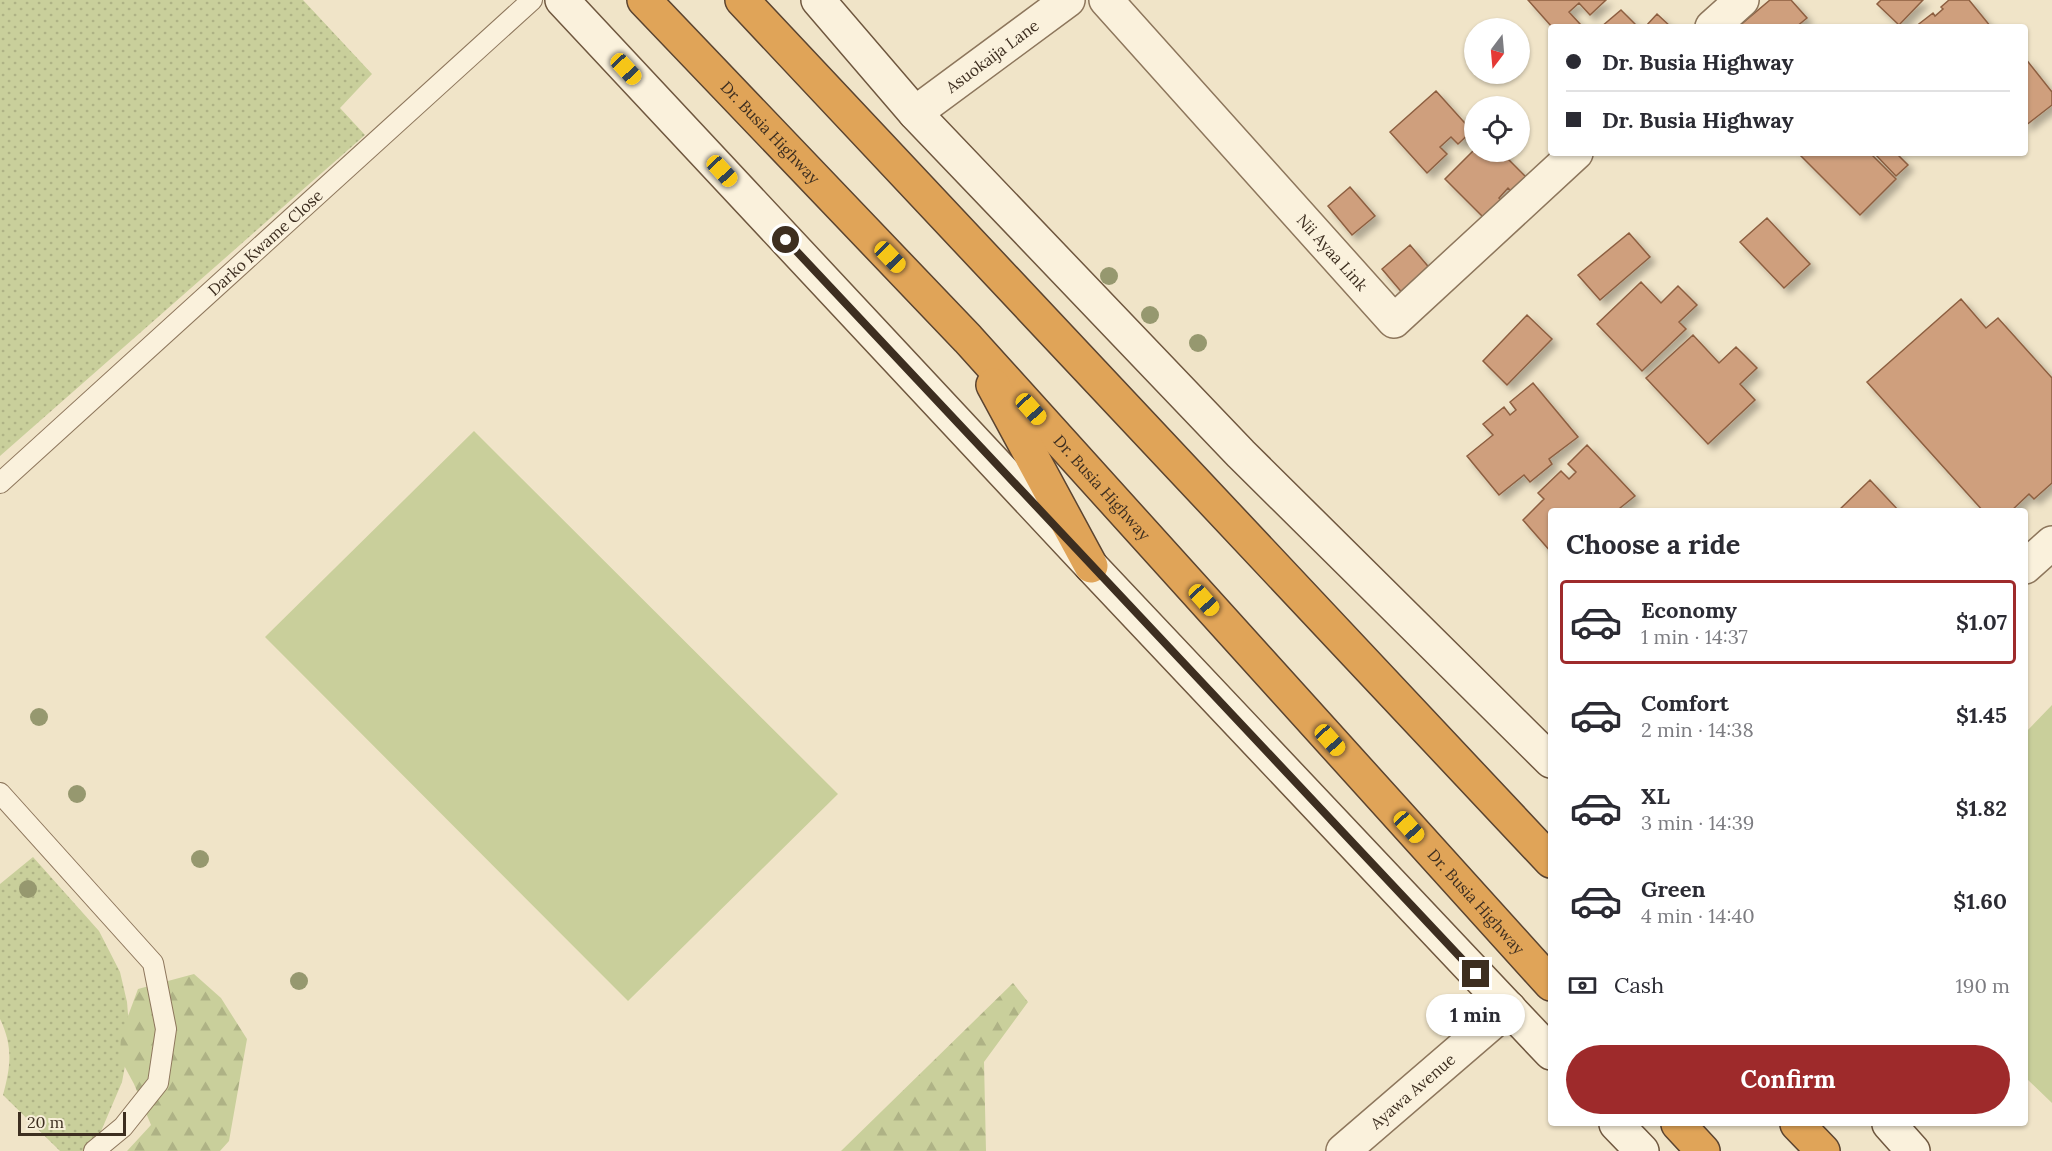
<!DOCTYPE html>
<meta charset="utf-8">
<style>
:root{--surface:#fff;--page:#f2f2f3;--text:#2b2b33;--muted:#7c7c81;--line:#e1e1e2;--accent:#9e2a2b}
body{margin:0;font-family:Lora,serif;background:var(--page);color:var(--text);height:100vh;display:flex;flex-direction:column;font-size:22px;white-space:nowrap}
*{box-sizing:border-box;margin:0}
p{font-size:20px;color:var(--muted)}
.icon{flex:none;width:33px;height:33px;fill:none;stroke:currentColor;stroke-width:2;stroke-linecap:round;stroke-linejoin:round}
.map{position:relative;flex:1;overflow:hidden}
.sheet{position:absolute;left:1548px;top:508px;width:480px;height:618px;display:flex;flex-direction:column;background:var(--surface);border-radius:6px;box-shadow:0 2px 4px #0004}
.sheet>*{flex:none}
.guide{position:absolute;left:1548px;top:24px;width:480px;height:132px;border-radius:6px;box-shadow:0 2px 4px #0004;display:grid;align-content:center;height:132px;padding:0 18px;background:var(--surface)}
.needle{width:39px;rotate:196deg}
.fabs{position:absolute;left:1464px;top:18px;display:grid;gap:12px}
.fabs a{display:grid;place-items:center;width:66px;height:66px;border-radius:50%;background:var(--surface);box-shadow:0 2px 4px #0004;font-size:30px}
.scale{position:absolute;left:18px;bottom:15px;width:108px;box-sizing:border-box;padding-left:6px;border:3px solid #3d2e20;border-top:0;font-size:16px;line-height:21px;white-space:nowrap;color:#3d2e20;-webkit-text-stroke:4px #f7eed8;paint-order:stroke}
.end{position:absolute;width:27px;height:27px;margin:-14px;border:8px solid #3d2e20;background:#fff;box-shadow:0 0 0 3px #fff}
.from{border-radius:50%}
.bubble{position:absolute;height:42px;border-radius:21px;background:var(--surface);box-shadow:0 2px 4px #0004;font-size:20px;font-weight:700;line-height:42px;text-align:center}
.car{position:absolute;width:18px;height:36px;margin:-18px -9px;border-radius:8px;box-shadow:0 0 4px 2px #0007;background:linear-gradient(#f5c518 24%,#345 0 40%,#f5c518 0 76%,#345 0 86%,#f5c518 0)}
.guide b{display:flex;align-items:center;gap:21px;height:57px;font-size:22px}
.guide b+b{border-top:2px solid var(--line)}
.guide i{width:15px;height:15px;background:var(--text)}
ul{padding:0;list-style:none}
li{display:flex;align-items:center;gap:18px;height:84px;margin:0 12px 9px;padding:0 6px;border:3px solid transparent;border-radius:6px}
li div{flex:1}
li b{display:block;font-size:22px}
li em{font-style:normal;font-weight:700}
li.selected{border-color:var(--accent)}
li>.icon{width:54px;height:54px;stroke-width:1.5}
h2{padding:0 18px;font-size:27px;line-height:72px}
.pay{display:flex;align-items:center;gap:15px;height:66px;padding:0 18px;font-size:22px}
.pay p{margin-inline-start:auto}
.action{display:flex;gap:12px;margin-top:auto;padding:12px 18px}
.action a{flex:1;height:69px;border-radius:36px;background:var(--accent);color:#fff;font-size:24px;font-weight:700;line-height:69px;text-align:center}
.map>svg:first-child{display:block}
</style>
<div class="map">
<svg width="2052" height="1151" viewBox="0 0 2052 1151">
<defs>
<pattern id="grass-dots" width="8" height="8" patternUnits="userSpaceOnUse" patternTransform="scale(1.5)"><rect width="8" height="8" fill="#c9cf9b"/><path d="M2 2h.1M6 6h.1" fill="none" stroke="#aeb285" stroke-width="1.8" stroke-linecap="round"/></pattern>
<pattern id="forest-firs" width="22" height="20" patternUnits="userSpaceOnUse" patternTransform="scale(1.5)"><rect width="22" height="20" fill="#c9cf9b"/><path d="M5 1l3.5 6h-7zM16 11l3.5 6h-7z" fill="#aeb285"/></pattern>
<filter id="shadow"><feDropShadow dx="5.5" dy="5.5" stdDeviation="3" flood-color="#0004"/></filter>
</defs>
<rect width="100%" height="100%" fill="#f0e4c8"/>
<!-- grass -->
<path fill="url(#grass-dots)" d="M0,0H303L372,74L340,108L365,135L0,456Z
M33,857L99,931L120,972L127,1002L130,1039L122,1082L99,1136L84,1151H60L3,1095C11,1066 13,1046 0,1019V884Z"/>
<!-- forest -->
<path fill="url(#forest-firs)" d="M194,974L221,998L247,1039L229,1141L220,1151H127L151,1125L134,1084L120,1058L121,1035L138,989Z
M1013,983L1028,1002L984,1062L986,1151H841Z"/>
<!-- garden -->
<path fill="#c9cf9b" d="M474,431L838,794L628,1001L265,637Z
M2052,705V1103L2025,1077V733Z"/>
<!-- building -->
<path fill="#cf9f7d" stroke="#8d5f41" stroke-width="1.5" filter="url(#shadow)" d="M1528,0H1606L1590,15L1579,3L1569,12L1580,24L1576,27H1552Z
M1770,0H1791L1807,18L1796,27H1738Z
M1881,0H1923L1899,25L1877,4Z
M1949,0H1969L1991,27H1915L1933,13L1935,16L1943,9L1941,7Z
M1621,10L1638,27H1601Z
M1657,14L1671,27H1645Z
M2025,58L2052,92V105L2025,126Z
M1436,91L1472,131L1458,144L1451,137L1440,147L1447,154L1427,173L1390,132Z
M1474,150L1501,152L1532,183L1517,197L1508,188L1499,198L1507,207L1490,224L1445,179Z
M1798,153H1870L1896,179L1860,215Z
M1874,153H1896L1908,165L1896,176Z
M1350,187L1375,216L1352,235L1328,206Z
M1767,218L1810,264L1784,288L1740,242Z
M1629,233L1650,257L1600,300L1578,275Z
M1410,245L1432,271L1404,295L1382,269Z
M1641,282L1661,303L1678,286L1697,305L1679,322L1686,329L1642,371L1597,324Z
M1961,299L1986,328L1998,318L2052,378V483L2034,499L2029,494L2010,512H1998L1995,509L1992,512H1984L1867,382Z
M1527,315L1552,339L1507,385L1483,361Z
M1693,335L1719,363L1736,347L1757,368L1740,384L1755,400L1708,444L1646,378Z
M1533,383L1578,437L1549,459L1552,464L1530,482L1524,475L1499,495L1467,456L1493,435L1483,424L1504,407L1510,415L1516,410L1510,402Z
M1587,445L1635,496L1615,512H1551V552L1523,520L1544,499L1538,493L1561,471L1569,479L1576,472L1568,464Z
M1870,480L1900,512H1837Z"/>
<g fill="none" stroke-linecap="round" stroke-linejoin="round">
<!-- lane casing -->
<g stroke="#8d765c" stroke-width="22">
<g id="lane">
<path id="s1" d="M0,483L532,0"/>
<path d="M0,793L153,963L166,1029L158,1083L123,1127L94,1151"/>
</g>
</g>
<!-- street casing -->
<g stroke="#8d765c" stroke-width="36">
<g id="street">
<path id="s2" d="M1106,0L1394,321L1576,153"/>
<path d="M1712,27L1742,0"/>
<path id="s3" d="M915,113L1068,0"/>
<path d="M2025,567L2052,543"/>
<path id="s4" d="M1343,1151L1509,1008"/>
</g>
</g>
<!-- secondary casing -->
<g stroke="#6f573f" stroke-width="36">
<path id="secondary" d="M562,0L1091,566L1551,1053
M818,0L915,113L1241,454L1551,761
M1616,1124L1642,1151
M1889,1124L1913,1151"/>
</g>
<!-- highway casing -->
<g stroke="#5b4430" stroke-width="36">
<g id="highway">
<path id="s5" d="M644,0L968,339L1551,984"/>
<path d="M742,0L1551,861"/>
<path d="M993,385L1091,566"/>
<path d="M1678,1124L1703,1151"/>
<path d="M1797,1124L1823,1151"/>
</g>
</g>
<!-- lane -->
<use href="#lane" stroke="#faf1dc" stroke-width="20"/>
<!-- street -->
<use href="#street" stroke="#faf1dc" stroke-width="33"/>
<!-- secondary -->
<use href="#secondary" stroke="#faf1dc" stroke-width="33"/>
<!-- highway -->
<use href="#highway" stroke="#e0a458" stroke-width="33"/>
</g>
<!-- trees -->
<g fill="#96986f">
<circle cx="1109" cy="276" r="9"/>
<circle cx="1150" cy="315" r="9"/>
<circle cx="1198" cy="343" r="9"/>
<circle cx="39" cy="717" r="9"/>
<circle cx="77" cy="794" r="9"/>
<circle cx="200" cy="859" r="9"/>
<circle cx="28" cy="889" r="9"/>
<circle cx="299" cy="981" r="9"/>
</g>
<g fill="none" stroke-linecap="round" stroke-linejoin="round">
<!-- route -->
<path stroke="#3d2e20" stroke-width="8" d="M786,240L1476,974"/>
</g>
<g text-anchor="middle" stroke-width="4.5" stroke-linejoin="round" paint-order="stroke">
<!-- street labels -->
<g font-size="16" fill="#3d2e20" stroke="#f7eed8">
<text dy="6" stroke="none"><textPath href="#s3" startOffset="96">Asuokaija Lane</textPath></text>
<text dy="6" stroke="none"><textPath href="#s5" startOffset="183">Dr. Busia Highway</textPath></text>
<text dy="6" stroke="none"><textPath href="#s1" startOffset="358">Darko Kwame Close</textPath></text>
<text dy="6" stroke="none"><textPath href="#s2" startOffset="339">Nii Ayaa Link</textPath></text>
<text dy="6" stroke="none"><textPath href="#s5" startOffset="669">Dr. Busia Highway</textPath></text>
<text dy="6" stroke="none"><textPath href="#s5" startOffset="1227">Dr. Busia Highway</textPath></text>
<text dy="6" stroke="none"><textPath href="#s4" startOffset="92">Ayawa Avenue</textPath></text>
</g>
</g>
</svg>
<div class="fabs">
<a><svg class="needle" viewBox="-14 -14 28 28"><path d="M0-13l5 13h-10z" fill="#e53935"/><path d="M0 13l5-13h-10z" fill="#7c7c81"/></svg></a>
<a><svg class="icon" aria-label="locate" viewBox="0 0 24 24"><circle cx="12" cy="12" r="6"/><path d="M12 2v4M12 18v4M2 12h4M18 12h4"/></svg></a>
</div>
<div class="scale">20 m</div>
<i class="end from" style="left:786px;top:240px"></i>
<i class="end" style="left:1476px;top:974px"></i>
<div class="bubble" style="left:1426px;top:994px;width:99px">1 min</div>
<i class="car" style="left:626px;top:69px;rotate:137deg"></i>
<i class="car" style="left:722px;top:171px;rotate:137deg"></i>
<i class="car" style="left:890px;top:257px;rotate:136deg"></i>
<i class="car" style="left:1031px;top:409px;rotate:138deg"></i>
<i class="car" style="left:1204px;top:600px;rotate:138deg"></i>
<i class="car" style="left:1330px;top:740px;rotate:138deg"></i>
<i class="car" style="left:1409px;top:827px;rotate:138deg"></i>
<div class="guide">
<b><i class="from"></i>Dr. Busia Highway</b>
<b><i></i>Dr. Busia Highway</b>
</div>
<section class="sheet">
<h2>Choose a ride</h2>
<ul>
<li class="selected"><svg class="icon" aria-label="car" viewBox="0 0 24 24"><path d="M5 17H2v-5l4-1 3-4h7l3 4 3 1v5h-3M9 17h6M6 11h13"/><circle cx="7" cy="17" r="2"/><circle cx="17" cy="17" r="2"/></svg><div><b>Economy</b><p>1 min · 14:37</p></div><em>$1.07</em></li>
<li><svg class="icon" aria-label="car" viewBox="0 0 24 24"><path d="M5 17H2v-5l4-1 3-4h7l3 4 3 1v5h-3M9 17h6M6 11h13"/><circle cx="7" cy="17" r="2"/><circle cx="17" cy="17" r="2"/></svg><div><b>Comfort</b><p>2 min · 14:38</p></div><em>$1.45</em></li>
<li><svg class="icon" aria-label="car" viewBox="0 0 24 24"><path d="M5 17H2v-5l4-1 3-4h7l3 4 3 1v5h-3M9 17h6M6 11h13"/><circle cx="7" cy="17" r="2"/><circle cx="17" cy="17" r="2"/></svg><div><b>XL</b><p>3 min · 14:39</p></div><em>$1.82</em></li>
<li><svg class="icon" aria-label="car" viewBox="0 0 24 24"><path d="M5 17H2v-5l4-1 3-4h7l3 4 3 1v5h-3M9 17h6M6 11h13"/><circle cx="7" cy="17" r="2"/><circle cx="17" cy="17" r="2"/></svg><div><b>Green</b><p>4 min · 14:40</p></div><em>$1.60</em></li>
</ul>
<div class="pay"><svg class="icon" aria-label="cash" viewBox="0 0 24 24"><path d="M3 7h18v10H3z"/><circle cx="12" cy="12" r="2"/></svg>Cash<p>190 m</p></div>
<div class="action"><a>Confirm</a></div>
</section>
</div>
